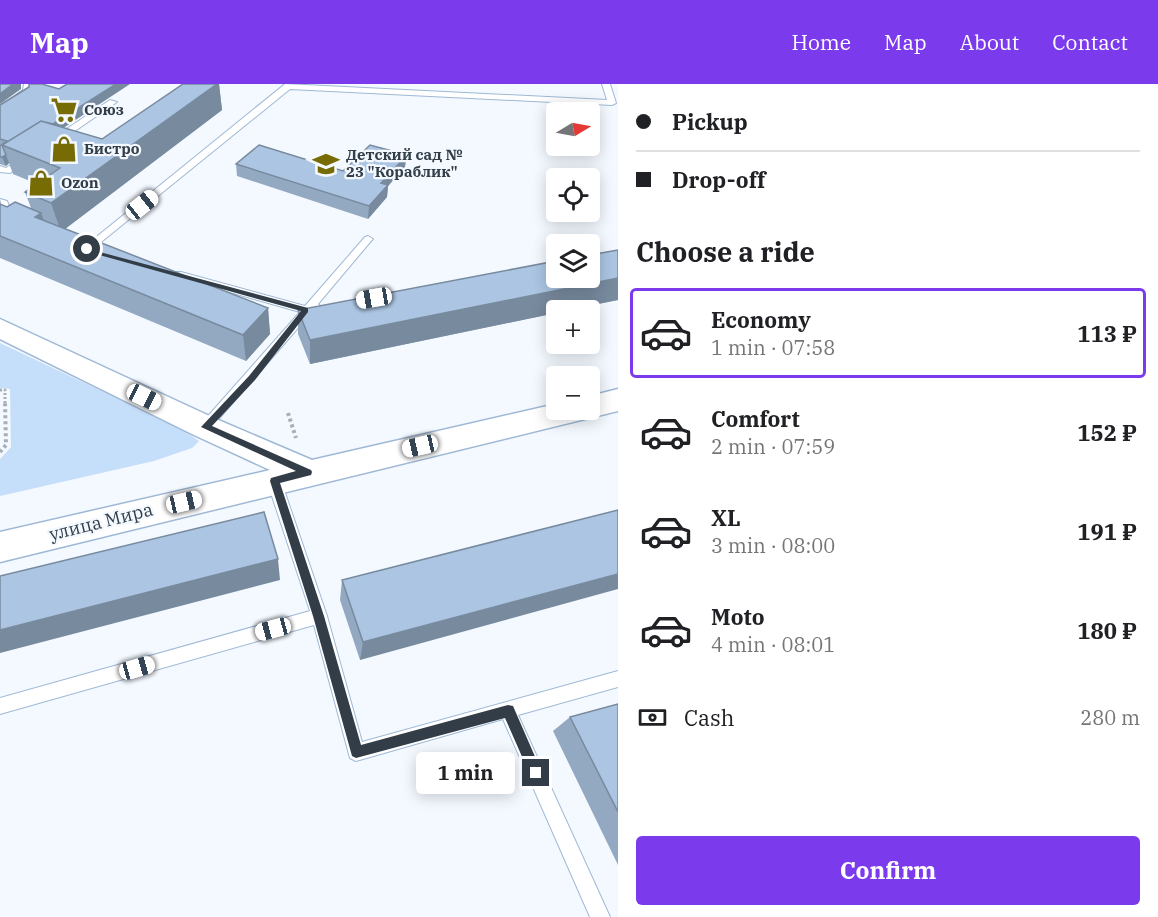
<!DOCTYPE html>
<meta charset="utf-8">
<style>
:root{--surface:#fff;--page:#f6f6f6;--text:#202124;--muted:#757577;--line:#e0e0e0;--accent:#7c3aed}
body{margin:0;font-family:"IBM Plex Serif",serif;background:var(--page);color:var(--text);height:100vh;display:flex;flex-direction:column;font-size:22px;white-space:nowrap}
*{box-sizing:border-box;margin:0}
p{font-size:20px;color:var(--muted)}
.icon{flex:none;width:33px;height:33px;fill:none;stroke:currentColor;stroke-width:2;stroke-linecap:round;stroke-linejoin:round}
.map{position:relative;flex:1;overflow:hidden}
.drawer{display:flex;flex-direction:column;background:var(--surface);width:540px}
.drawer>*{flex:none}
.hud{display:grid;align-content:center;height:132px;padding:0 18px;background:var(--surface)}
.needle{width:39px;rotate:80deg}
.controls{position:absolute;left:546px;top:18px;display:grid;gap:12px}
.controls a{display:grid;place-items:center;width:54px;height:54px;border-radius:6px;background:var(--surface);box-shadow:0 3px 15px #0003;font-size:30px}
.end{position:absolute;width:27px;height:27px;margin:-14px;border:8px solid #323d48;background:#fff;box-shadow:0 0 0 3px #fff}
.from{border-radius:50%}
.bubble{position:absolute;height:42px;border-radius:6px;background:var(--surface);box-shadow:0 3px 15px #0003;font-size:20px;font-weight:800;line-height:42px;text-align:center}
.car{position:absolute;width:18px;height:36px;margin:-18px -9px;border-radius:8px;box-shadow:0 0 4px 2px #0007;background:linear-gradient(#fff 24%,#345 0 40%,#fff 0 76%,#345 0 86%,#fff 0)}
.hud b{display:flex;align-items:center;gap:21px;height:57px;font-size:22px}
.hud b+b{border-top:2px solid var(--line)}
.hud i{width:15px;height:15px;background:var(--text)}
ul{padding:0;list-style:none}
li{display:flex;align-items:center;gap:18px;height:90px;margin:0 12px 9px;padding:0 6px;border:3px solid transparent;border-radius:6px}
li div{flex:1}
li b{display:block;font-size:22px}
li em{font-style:normal;font-weight:800}
li.selected{border-color:var(--accent)}
li>.icon{width:54px;height:54px;stroke-width:1.5}
h2{padding:0 18px;font-size:27px;line-height:72px}
.pay{display:flex;align-items:center;gap:15px;height:66px;padding:0 18px;font-size:22px}
.pay p{margin-inline-start:auto}
.button{display:flex;gap:12px;margin-top:auto;padding:12px 18px}
.button a{flex:1;height:69px;border-radius:6px;background:var(--accent);color:#fff;font-size:24px;font-weight:800;line-height:69px;text-align:center}
header{display:flex;align-items:center;gap:36px;box-sizing:border-box;height:84px;padding:0 30px;background:var(--accent);color:#fff}
header strong{font-size:28px}
nav{display:flex;gap:33px;margin-inline-start:auto;font-size:21px}
main{display:flex;flex:1;min-height:0}
.map>svg:first-child{display:block}
</style>
<header>
<strong>Map</strong>
<nav><a>Home</a><a>Map</a><a>About</a><a>Contact</a></nav>
</header>
<main>
<div class="map">
<svg width="618" height="833" viewBox="0 0 618 833">
<rect width="100%" height="100%" fill="#f3f9ff"/>
<!-- green -->
<path fill="#c5def9" d="M0,259L180,344L199,357L192,364L154,377L0,412V375L11,363L10,305L0,304Z"/>
<g fill="none" stroke-linecap="round" stroke-linejoin="round">
<!-- service casing -->
<g stroke="#9fb8d5" stroke-width="2">
<path id="service" d="M24,0H32L30,9L0,29V23L23,6Z
M285,0L607,16L602,0H610L616,19L612,21L290,5L90,167H84V163Z
M110,16L117,18L59,58H53V54Z
M24,72L31,74L10,89L0,88V82L6,84Z
M0,115L7,117L12,129L20,134L18,136L5,133Z
M368,152L373,155L371,157L318,220L323,224L322,226L311,229L209,346H201L199,343L201,340L300,228L173,192V188H181L305,222L365,153Z
M274,392L279,393L281,397L327,532L362,658L618,587V603L518,631L610,833H590L503,635L356,677L350,674L314,541L0,630V614L310,527L267,397L269,393Z"/>
</g>
<!-- secondary casing -->
<g stroke="#9fb8d5" stroke-width="3">
<path id="secondary" d="M0,235L216,335L312,376L556,320V326H590V312L618,305V327L0,478V448L270,386L194,351L0,255Z"/>
</g>
<!-- path-far1 -->
<path stroke="#a7afb7" stroke-width="3" stroke-dasharray="2 2" stroke-linecap="butt" d="M0,306H5V319"/>
<!-- path -->
<path stroke="#a7afb7" stroke-width="4" stroke-dasharray="3 3" stroke-linecap="butt" d="M288,329L296,354
M0,368L6,361L5,318"/>
<!-- service -->
<use href="#service" fill="#fff" fill-rule="evenodd"/>
<!-- secondary -->
<use href="#secondary" fill="#fff" fill-rule="evenodd"/>
</g>
<!-- wall -->
<path fill="#93a9c2" d="M183,0H219L222,26L65,145L268,224L270,250L246,277L0,174V120L7,123L31,124L25,108L37,100L13,90L9,79L6,82L0,80V21L64,44L102,55Z
M236,80L343,87L405,83L388,102L387,113L368,135L237,92Z
M618,216L568,226H556V229L310,280L298,250V226Z
M618,426L360,576L340,516L342,496Z
M618,620V781L553,647L570,633Z"/>
<!-- shaded-wall -->
<path fill="#788a9e" d="M13,0H21V5L0,20V10Z
M116,0H130L24,70L13,66Z
M217,0H219L222,26L61,148L51,119Z
M6,71L9,79L6,82L2,73Z
M407,71L405,83L388,102L387,113L368,135L369,122L381,99Z
M41,129L51,155L35,133Z
M618,194V216L568,226H556V229L310,280V256Z
M268,224L270,250L246,277L243,251Z
M278,475L280,496L0,569V546Z
M618,490V505L360,576L363,558Z"/>
<!-- building -->
<path fill="#abc5e2" stroke="#788a9e" stroke-width="1.5" d="M0,0H13L0,10Z
M29,0H42L59,5L67,0H116L53,40L41,37L2,61L6,71L2,73H0V62L7,57L0,55V21L29,3Z
M183,0H217L51,119L25,108L60,84L2,61L41,37L102,55Z
M259,61L343,87L370,61L407,71L381,99L388,101L369,122L236,80Z
M15,118L41,129L35,133L268,224L243,251L0,152V120L7,123Z
M618,166V194L310,256L298,226L556,177V194H590V171Z
M618,426V490L363,558L342,496Z
M264,428L278,475L0,546V492Z
M618,620V728L570,633Z"/>
<!-- route -->
<path fill="#323d48" d="M85,164L308,224V228L255,296L212,342L311,386L312,388L311,391L280,399L324,532L361,661L508,621L513,622L540,684L542,689L540,693L536,695L531,693L505,634L356,674L352,672L313,532L270,397L271,394L296,387L201,343L249,292L301,227L85,167Z"/>
<!-- icons -->
<defs>
<g id="supermarket-bare" transform="scale(2.07)"><path d="M-6-5.5h2.5l.6 2H6L4.5 2H-2.5L-4.4-4H-6ZM-1.5 3.2a1.3 1.3 0 1 0 .1 0ZM3 3.2a1.3 1.3 0 1 0 .1 0Z" fill="#776b03" stroke="#f3f9ff" stroke-width="2.5" paint-order="stroke"/></g>
<g id="shop-bare" transform="scale(2.07)"><path d="M-5-2.5h2.3a2.7 3.5 0 0 1 5.4 0H5L5.5 6h-11ZM-1.5-2.5h3a1.5 2.3 0 0 0-3 0Z" fill="#776b03" stroke="#f3f9ff" stroke-width="2.5" paint-order="stroke"/></g>
<g id="school-bare" transform="scale(2.07)"><path d="M0-5L7-2L0 1L-7-2ZM-4 1L0 2.5L4 1V4Q0 6-4 4Z" fill="#776b03" stroke="#f3f9ff" stroke-width="2.5" paint-order="stroke"/></g>
</defs>
<g fill-rule="evenodd">
<use href="#supermarket-bare" x="64" y="26"/>
<use href="#shop-bare" x="64" y="65"/>
<use href="#school-bare" x="326" y="80"/>
<use href="#shop-bare" x="41" y="99"/>
</g>
<g text-anchor="middle" stroke-width="4.5" stroke-linejoin="round" paint-order="stroke">
<!-- far-poi labels -->
<g font-size="15" font-weight="bold" fill="#323d48" stroke="#f3f9ff" text-anchor="start">
<text x="84" y="31">Союз</text>
<text x="84" y="70">Бистро</text>
<text x="346" y="76">Детский сад №<tspan x="346" dy="17">23 "Кораблик"</tspan></text>
<text x="61" y="104">Ozon</text>
</g>
<!-- street labels -->
<g font-size="18" fill="#323d48" stroke="#f3f9ff">
<text transform="translate(101 438) rotate(-14)" y="6">улица Мира</text>
</g>
</g>
</svg>
<div class="controls">
<a><svg class="needle" viewBox="-14 -14 28 28"><path d="M0-13l5 13h-10z" fill="#e53935"/><path d="M0 13l5-13h-10z" fill="#757577"/></svg></a>
<a><svg class="icon" aria-label="locate" viewBox="0 0 24 24"><circle cx="12" cy="12" r="6"/><path d="M12 2v4M12 18v4M2 12h4M18 12h4"/></svg></a>
<a><svg class="icon" aria-label="layers" viewBox="0 0 24 24"><path d="M12 4l9 5-9 5-9-5zM3 14l9 5 9-5"/></svg></a>
<a>+</a>
<a>−</a>
</div>
<i class="end from" style="left:87px;top:165px"></i>
<i class="end" style="left:536px;top:689px"></i>
<div class="bubble" style="left:416px;top:668px;width:99px">1 min</div>
<i class="car" style="left:142px;top:121px;rotate:51deg"></i>
<i class="car" style="left:374px;top:214px;rotate:260deg"></i>
<i class="car" style="left:144px;top:313px;rotate:116deg"></i>
<i class="car" style="left:420px;top:362px;rotate:257deg"></i>
<i class="car" style="left:184px;top:418px;rotate:77deg"></i>
<i class="car" style="left:273px;top:545px;rotate:255deg"></i>
<i class="car" style="left:137px;top:584px;rotate:74deg"></i>
</div>
<section class="drawer">
<div class="hud">
<b><i class="from"></i>Pickup</b>
<b><i></i>Drop-off</b>
</div>
<h2>Choose a ride</h2>
<ul>
<li class="selected"><svg class="icon" aria-label="car" viewBox="0 0 24 24"><path d="M5 17H2v-5l4-1 3-4h7l3 4 3 1v5h-3M9 17h6M6 11h13"/><circle cx="7" cy="17" r="2"/><circle cx="17" cy="17" r="2"/></svg><div><b>Economy</b><p>1 min · 07:58</p></div><em>113 ₽</em></li>
<li><svg class="icon" aria-label="car" viewBox="0 0 24 24"><path d="M5 17H2v-5l4-1 3-4h7l3 4 3 1v5h-3M9 17h6M6 11h13"/><circle cx="7" cy="17" r="2"/><circle cx="17" cy="17" r="2"/></svg><div><b>Comfort</b><p>2 min · 07:59</p></div><em>152 ₽</em></li>
<li><svg class="icon" aria-label="car" viewBox="0 0 24 24"><path d="M5 17H2v-5l4-1 3-4h7l3 4 3 1v5h-3M9 17h6M6 11h13"/><circle cx="7" cy="17" r="2"/><circle cx="17" cy="17" r="2"/></svg><div><b>XL</b><p>3 min · 08:00</p></div><em>191 ₽</em></li>
<li><svg class="icon" aria-label="car" viewBox="0 0 24 24"><path d="M5 17H2v-5l4-1 3-4h7l3 4 3 1v5h-3M9 17h6M6 11h13"/><circle cx="7" cy="17" r="2"/><circle cx="17" cy="17" r="2"/></svg><div><b>Moto</b><p>4 min · 08:01</p></div><em>180 ₽</em></li>
</ul>
<div class="pay"><svg class="icon" aria-label="cash" viewBox="0 0 24 24"><path d="M3 7h18v10H3z"/><circle cx="12" cy="12" r="2"/></svg>Cash<p>280 m</p></div>
<div class="button"><a>Confirm</a></div>
</section>
</main>
